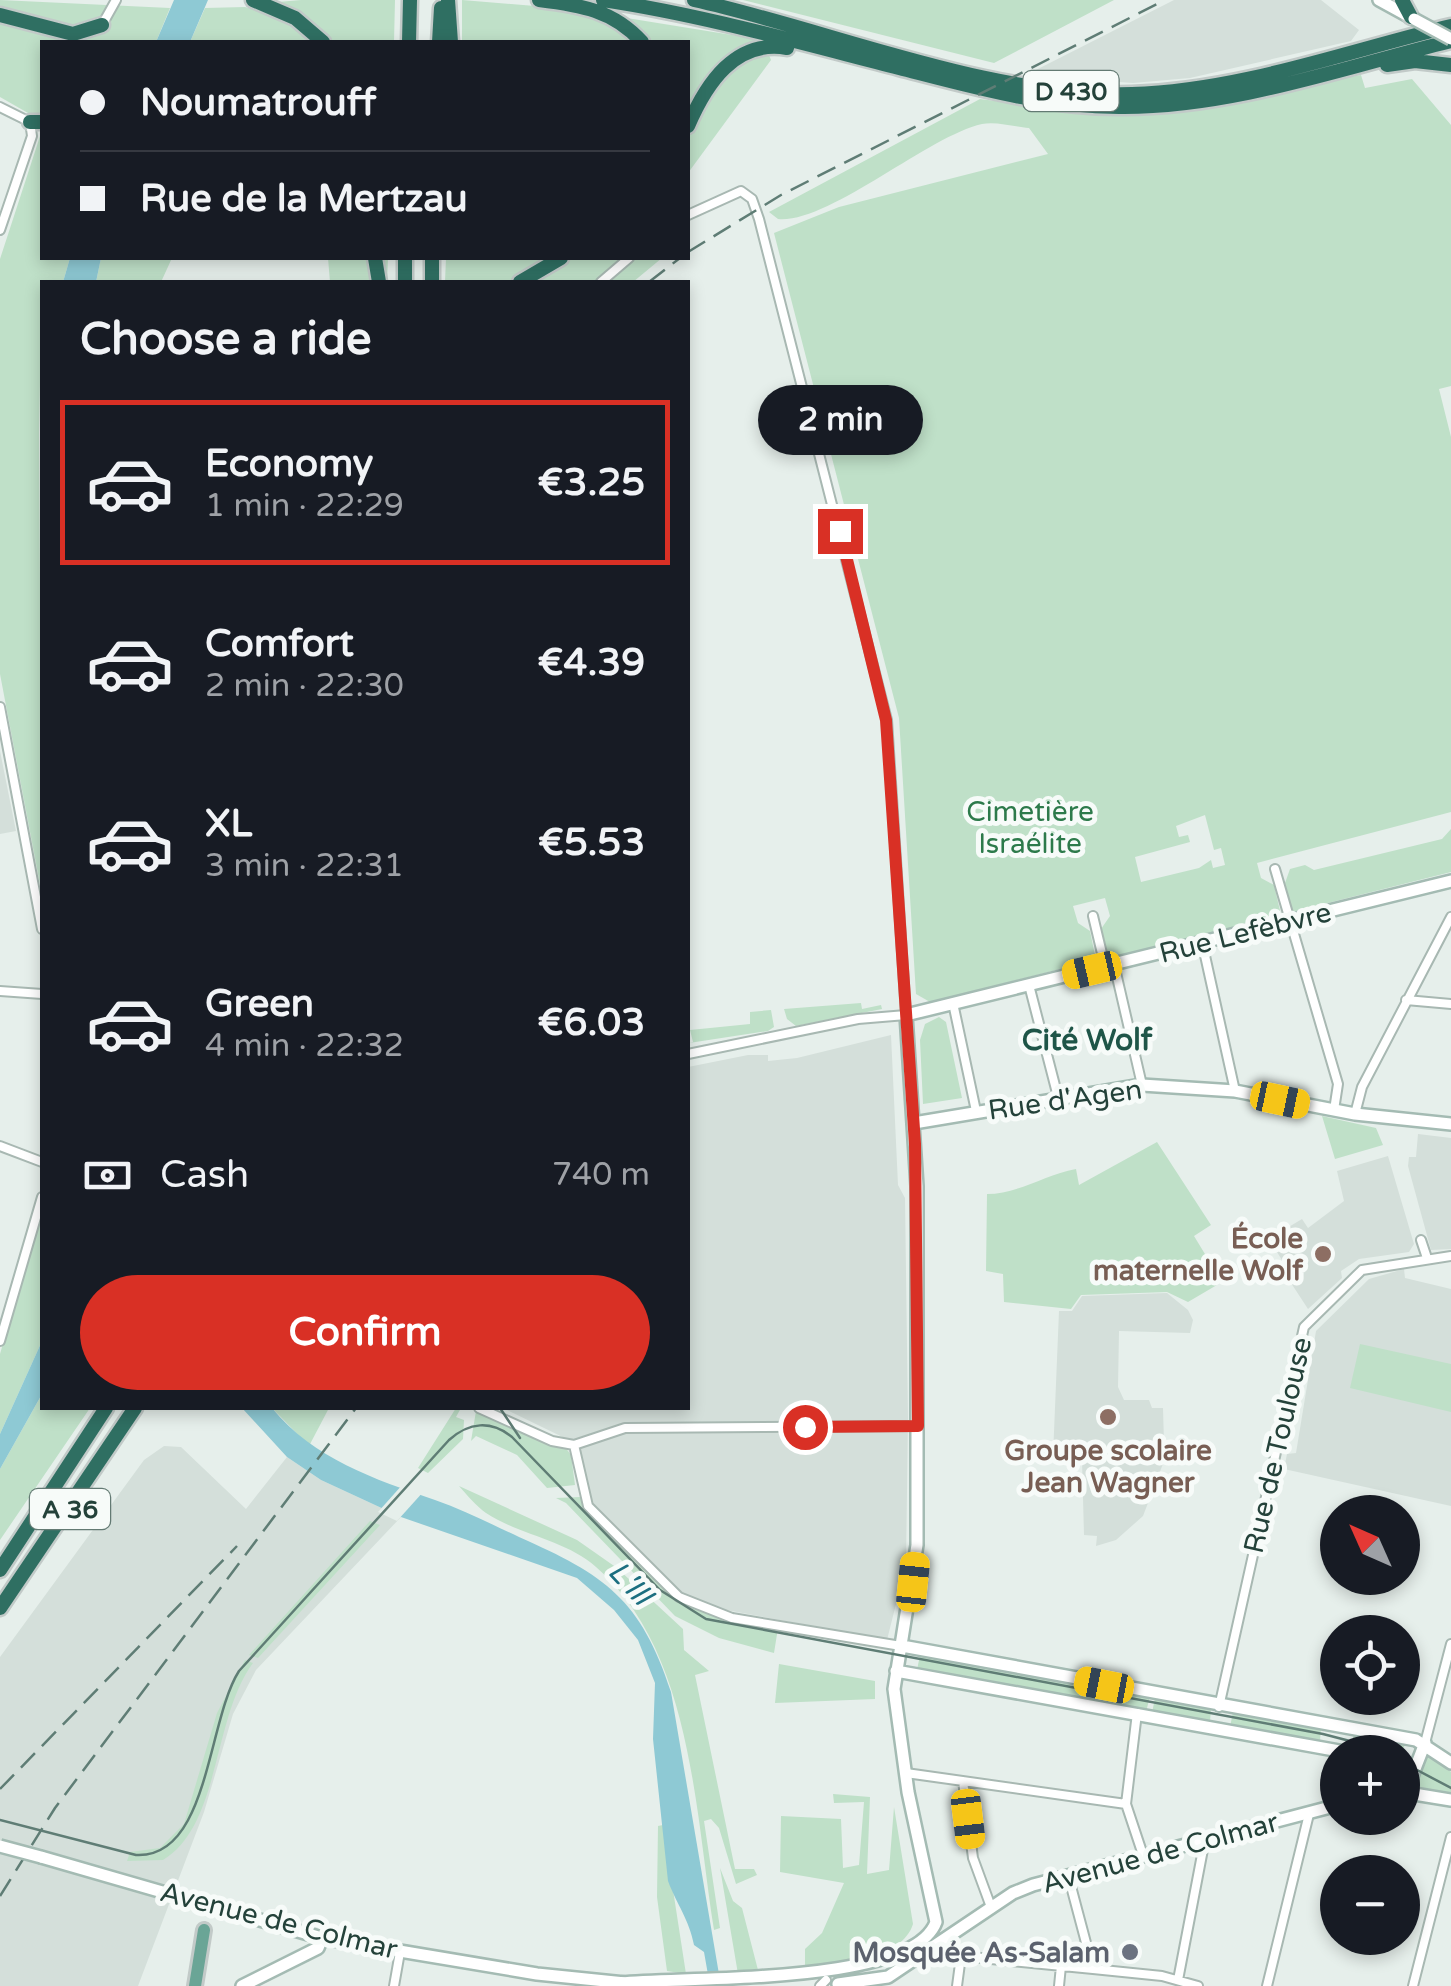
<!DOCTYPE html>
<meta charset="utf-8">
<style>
:root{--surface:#171b24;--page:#20242c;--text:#f1f3f6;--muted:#9ea1a6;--line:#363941;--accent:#d93025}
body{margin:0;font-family:"Varela Round",sans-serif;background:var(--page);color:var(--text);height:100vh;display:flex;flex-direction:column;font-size:38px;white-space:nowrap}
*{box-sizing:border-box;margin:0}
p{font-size:32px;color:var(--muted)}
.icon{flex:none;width:55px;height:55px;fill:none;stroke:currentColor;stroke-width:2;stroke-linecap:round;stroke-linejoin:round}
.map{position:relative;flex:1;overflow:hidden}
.details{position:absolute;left:40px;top:280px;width:650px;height:1130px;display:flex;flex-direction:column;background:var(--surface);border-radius:0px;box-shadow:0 5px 15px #0003}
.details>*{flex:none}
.top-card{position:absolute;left:40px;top:40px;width:650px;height:220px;border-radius:0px;box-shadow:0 5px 15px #0003;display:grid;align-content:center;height:220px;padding:0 40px;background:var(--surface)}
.needle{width:65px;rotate:315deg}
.fabs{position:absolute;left:1320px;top:1495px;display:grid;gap:20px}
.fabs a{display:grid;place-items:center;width:100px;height:100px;border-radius:50%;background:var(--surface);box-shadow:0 5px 15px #0003;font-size:50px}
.end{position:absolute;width:45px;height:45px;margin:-22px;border:12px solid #d93025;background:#fff;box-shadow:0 0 0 5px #fff}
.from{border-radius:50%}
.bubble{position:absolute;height:70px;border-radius:35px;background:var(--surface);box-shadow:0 5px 15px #0003;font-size:32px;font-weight:800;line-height:70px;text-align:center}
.car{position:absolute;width:30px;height:60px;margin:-30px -15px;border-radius:12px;box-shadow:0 0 8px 2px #0007;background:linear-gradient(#f5c518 24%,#345 0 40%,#f5c518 0 76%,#345 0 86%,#f5c518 0)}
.top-card b{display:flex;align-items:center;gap:35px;height:95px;font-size:38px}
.top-card b+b{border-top:2px solid var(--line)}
.top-card i{width:25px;height:25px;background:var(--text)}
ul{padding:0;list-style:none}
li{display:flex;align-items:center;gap:30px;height:165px;margin:0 20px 15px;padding:0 20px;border:5px solid transparent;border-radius:0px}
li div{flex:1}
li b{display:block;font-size:38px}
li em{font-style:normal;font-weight:800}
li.selected{border-color:var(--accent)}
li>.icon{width:90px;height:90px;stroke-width:1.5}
h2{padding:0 40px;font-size:45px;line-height:120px}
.pay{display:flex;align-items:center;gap:25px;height:110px;padding:0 40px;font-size:38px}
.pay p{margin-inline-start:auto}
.button{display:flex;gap:20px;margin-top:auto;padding:20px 40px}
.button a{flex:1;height:115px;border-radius:60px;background:var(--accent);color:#fff;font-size:40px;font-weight:800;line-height:115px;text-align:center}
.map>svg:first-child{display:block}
</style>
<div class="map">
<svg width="1451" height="1986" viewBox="0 0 1451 1986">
<rect width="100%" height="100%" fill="#e6efeb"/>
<!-- built -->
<path fill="#d4dfda" d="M1174,0H1321L1359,30L1351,41L1190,78L1133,83L1026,75Z
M0,751L16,831L0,834Z
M891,1035L898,1185L905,1198L908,1418L906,1564L887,1640L721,1609L691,1599L667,1582L594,1507L577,1444L503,1408H688V1067L748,1055H768V1061L797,1058Z
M1418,1134L1451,1138V1249L1431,1250L1408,1166L1409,1157H1416Z
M1388,1156L1414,1244L1409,1252L1359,1259L1341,1271L1342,1278L1308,1309L1278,1263L1282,1260L1275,1249L1293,1238L1287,1228L1302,1219L1308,1228L1344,1201L1337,1171Z
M1404,1269L1405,1278L1451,1289V1506L1284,1469L1287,1454L1296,1453L1316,1331L1369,1279Z
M1167,1293L1188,1310L1193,1320L1190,1333L1119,1331L1118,1387L1124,1400H1149L1152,1408H1163L1164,1443L1169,1448L1143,1516L1116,1540L1096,1546L1097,1536L1084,1535L1082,1460L1053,1456L1059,1311H1072L1082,1296Z
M164,1446L181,1447L246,1509L287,1457L321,1480L401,1517L256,1670L233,1714L204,1812L138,1986H0V1657L144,1460Z"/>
<!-- green -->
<path fill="#bfe0c8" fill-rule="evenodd" d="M0,0L170,8L156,42H42V121L0,97Z
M301,0H395L394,42H190L205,8L245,7L276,16L278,2Z
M462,0L571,9L763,40L771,60L688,173V42H462Z
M743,0H1114L994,63Z
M1361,75L1365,88L1412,79L1451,125V386L1439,389L1451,437V812L1257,863L1261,878L1274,885L1281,915L1108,958L1101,929L1110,916L1105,898L1073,906L1078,923L1090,931L1096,960L930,1002L916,994L899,718L774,233L839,207L1048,154L1029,128C1015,127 996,121 982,124C928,136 828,224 778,219L769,212L980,99L1069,111L1157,113ZM1205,815L1214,850L1221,848L1225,865L1213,868L1211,860L1199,868L1141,882L1135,857L1190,842L1188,835L1179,837L1176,826Z
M42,130V258H70L63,282H42L39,432L42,895L0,674V259Z
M101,258H172L161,282H96Z
M328,258H388L387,282H330Z
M446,258H662L633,282H445Z
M1451,829V872L1292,912L1285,883L1290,869L1305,865L1314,870L1442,839Z
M861,1003L862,1009L881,1005L882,1009L796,1026L787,1019L784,1009Z
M771,1010L774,1027L768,1031L689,1043L693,1042L690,1030L750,1024V1012Z
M939,1017L946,1022L962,1098L923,1104L920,1040L925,1024Z
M1322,1116L1376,1128L1383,1145L1335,1159Z
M1157,1142L1211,1225L1194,1236L1222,1282L1188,1302L1167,1292L1081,1295L1071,1309L1004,1302L1003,1274L986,1271L987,1194C1018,1194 1044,1175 1076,1169L1079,1185Z
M42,1207V1341L0,1434V1354Z
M1360,1344L1451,1364V1412L1350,1388Z
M42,1394V1408H90L0,1540V1469Z
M272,1408H329L309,1446Z
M456,1408H461L456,1417L464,1420L463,1439L428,1473L418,1468Z
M476,1411L550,1445L565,1447L571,1455L575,1485L547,1488L517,1455L476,1436L471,1441Z
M459,1486L577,1540L617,1568L683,1629L684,1650L709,1671L695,1675L735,1869H754L757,1875L736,1884L719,1828L711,1819L704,1821L720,1928L714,1930C695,1812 692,1650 596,1567C566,1540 519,1535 486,1513C476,1506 467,1495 459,1486Z
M580,1497L672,1596L714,1616L778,1628L774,1653L719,1638L675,1616L566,1503L556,1498Z
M370,1521L380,1525L258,1658L249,1655Z
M920,1655L1150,1696L1146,1712L917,1670Z
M245,1660L253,1663C212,1718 221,1825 163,1860L127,1861L130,1852L160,1848L184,1824L217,1713Z
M779,1664L875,1681V1699L775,1703Z
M1155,1698L1211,1708L1210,1722L1152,1713Z
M1233,1712L1321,1727L1320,1741L1230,1727Z
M1354,1733L1406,1742L1402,1752H1356L1351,1748Z
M1424,1755L1438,1758L1451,1772V1795L1415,1786L1413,1781Z
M833,1794L870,1797L867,1874L889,1870L894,1807L913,1924C902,1960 837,1965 805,1967V1949L822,1933L844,1883L780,1872L781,1816L841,1819L843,1868L859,1865L864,1802L834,1803Z
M663,1825L686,1974L667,1971L657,1897L658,1826Z
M720,1868L733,1901L742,1908L759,1974H738Z"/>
<!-- water -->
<path fill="#8ec9d4" d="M174,0H208L190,42H156Z
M70,258H101L96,282H63Z
M42,1341V1394L0,1469V1434Z
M242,1408H272C314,1459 374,1479 435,1500C464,1510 491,1524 519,1537C605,1575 641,1599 671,1692L721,1986H710L704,1952L694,1945C689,1919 677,1905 668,1881L653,1739L655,1683L638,1640L614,1610L577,1578L401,1517L321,1480L287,1457Z"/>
<!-- pier -->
<path fill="#e6efeb" d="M403,1484L424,1491L397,1521L378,1512Z"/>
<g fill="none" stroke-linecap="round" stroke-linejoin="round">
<!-- street casing -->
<g stroke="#a8b8b2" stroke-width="12">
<path id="street" d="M102,25L116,0
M0,107L30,122L32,136L0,230
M688,215L741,191L752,199L759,219L887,720L906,1015L858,1019L688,1054
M601,282L629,258
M0,707L42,929
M1275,869L1338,1084L1334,1110
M1093,916L1105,966
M1202,942L1235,1091
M1114,964L1142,1085
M1029,985L1058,1097
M0,991L42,994
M1406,1000L1451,1004
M953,1003L976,1111
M1355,1114L1362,1087L1451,917
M0,1146L42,1162
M1421,1240L1427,1258
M0,1341L42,1197
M479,1408L552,1441L574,1445L625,1428L918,1426
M574,1445L588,1506L679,1597L732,1618L901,1646
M1219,1707L1304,1327L1362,1270L1451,1256
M1137,1713L1126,1804L1143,1855
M1425,1743L1451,1644
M906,1773L1126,1804
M963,1781L973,1858L991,1907
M961,1956L1093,1969L1068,1875
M1093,1969L1162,1976L1198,1986
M1178,1980L1205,1839
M394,1986L400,1952
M820,1986L826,1980
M957,1986L961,1956
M1059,1986L1061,1966
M1267,1986L1309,1814
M1413,1986L1451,1837"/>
</g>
<!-- secondary casing -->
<g stroke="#a4bbb3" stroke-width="16">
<path id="secondary" d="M1379,0L1410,17
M914,1123L1142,1085L1235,1091L1355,1114L1451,1124
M902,1646L1416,1740L1451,1763
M896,1671L1345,1752
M1402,1792L1451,1800
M1406,1792L1425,1743
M41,1857L322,1938L537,1974L625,1983
M621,1983C687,1976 913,1986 936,1922L908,1792L894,1689L917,1545V1186L906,1015L1451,881
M838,1984L888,1977L1013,1893L1033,1885L1338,1805
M242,1986L318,1948L322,1938"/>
</g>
<!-- primary casing -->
<g stroke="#c2cac8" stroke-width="18">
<path id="primary" d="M195,1986L204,1930"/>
</g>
<!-- highway casing -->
<g stroke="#c2cac8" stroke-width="19">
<path id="highway" d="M253,0L295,18L323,42
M448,0L451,42
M539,0C580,5 613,10 642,42
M603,0C703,15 801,43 899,68C973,87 1046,108 1124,107C1234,107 1345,67 1451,41
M694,0C833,31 990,98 1132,94C1240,91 1347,51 1451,26
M1402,0L1411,17
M0,15L73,34L102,25
M409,42L410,0
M439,42L441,8
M1387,65L1415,61L1451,65
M30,122H42
M688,126C706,84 735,39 787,48
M375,258L379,282
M405,258V282
M432,282V258
M520,282L561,258
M0,1570L106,1408
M0,1608L135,1408"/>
</g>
<!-- street -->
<use href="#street" stroke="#fff" stroke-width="8"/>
<!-- secondary -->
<use href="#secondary" stroke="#fff" stroke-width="11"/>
<!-- primary -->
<use href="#primary" stroke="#6aa596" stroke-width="12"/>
<!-- highway -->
<use href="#highway" stroke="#2f6f62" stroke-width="14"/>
<!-- tram -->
<path stroke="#5f7d75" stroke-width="2.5" d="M500,1408L520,1438
M1402,1762L1451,1788
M0,1820L136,1855C209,1859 207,1721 239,1671L449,1440C469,1422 491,1420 512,1437L660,1590L706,1619L1323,1734L1392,1752"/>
<!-- rail -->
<path stroke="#5f7d75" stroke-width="2.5" stroke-dasharray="20 10" stroke-linecap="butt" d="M688,252L781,195L1165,0
M649,282L680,258
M0,1789L237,1546
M0,1896L55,1808L356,1408"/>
<!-- secondary-bridge casing -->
<g stroke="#a4bbb3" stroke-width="16" stroke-linecap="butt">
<path id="secondary-bridge" d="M1414,19L1451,39
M0,1846L41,1857"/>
</g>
<!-- secondary-bridge -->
<use href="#secondary-bridge" stroke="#fff" stroke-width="11"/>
</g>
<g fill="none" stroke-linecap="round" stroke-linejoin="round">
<!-- route -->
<path stroke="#d93025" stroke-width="12" d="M805,1427L918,1426L915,1144L886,720L840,531"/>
</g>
<!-- markers -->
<g fill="#8d6e63" stroke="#f7fbf9" stroke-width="4">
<circle cx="1323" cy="1254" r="10"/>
<circle cx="1108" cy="1417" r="10"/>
</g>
<circle fill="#6b7280" stroke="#f7fbf9" stroke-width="4" cx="1130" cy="1952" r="10"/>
<g text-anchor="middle" stroke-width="10" stroke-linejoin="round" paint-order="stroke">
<!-- shield labels -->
<g fill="#f7fbf9" stroke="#637a73" stroke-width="2.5">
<rect x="1023.5" y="71" width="95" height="40" rx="8"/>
<rect x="30" y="1489" width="80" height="40" rx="8"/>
</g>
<g font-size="25" font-weight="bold" fill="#24423a">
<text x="1071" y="100">D 430</text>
<text x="70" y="1518">A 36</text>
</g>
<!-- park labels -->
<g font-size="28" fill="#2d7a4b" stroke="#f7fbf9">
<text x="1030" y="821">Cimetière<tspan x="1030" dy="32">Israélite</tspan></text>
</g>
<!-- street labels -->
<g font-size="28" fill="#24423a" stroke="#f7fbf9">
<text transform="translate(1245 932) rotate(-14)" y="10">Rue Lefèbvre</text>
<text transform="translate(1065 1099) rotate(-8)" y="10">Rue d'Agen</text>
<text transform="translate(1277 1445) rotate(-77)" y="10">Rue de Toulouse</text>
<text transform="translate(1160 1852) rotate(-15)" y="10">Avenue de Colmar</text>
<text transform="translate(279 1920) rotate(14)" y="10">Avenue de Colmar</text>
</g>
<!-- education labels -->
<g font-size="28" font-weight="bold" fill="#785e54" stroke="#f7fbf9" text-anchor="end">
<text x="1303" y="1248">École<tspan x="1303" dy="32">maternelle Wolf</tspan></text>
<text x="1108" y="1460" text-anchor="middle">Groupe scolaire<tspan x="1108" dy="32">Jean Wagner</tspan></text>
</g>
<!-- worship labels -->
<g font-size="28" font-weight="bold" fill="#5b616d" stroke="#f7fbf9" text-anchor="end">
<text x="1110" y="1962">Mosquée As-Salam</text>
</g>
<!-- neighbourhood labels -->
<g font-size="30" font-weight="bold" fill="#1f5548" stroke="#f7fbf9">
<text x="1087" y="1050">Cité Wolf</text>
</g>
<!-- water labels -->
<g font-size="30" font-style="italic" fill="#1c6f80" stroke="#f7fbf9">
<text transform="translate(630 1583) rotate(47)" y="10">L'Ill</text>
</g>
</g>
</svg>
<div class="fabs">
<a><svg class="needle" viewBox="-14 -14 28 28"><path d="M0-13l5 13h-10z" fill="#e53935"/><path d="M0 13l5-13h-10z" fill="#9ea1a6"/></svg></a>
<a><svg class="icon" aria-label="locate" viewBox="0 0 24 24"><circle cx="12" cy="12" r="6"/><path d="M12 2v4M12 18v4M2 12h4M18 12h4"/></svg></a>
<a>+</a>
<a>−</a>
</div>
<i class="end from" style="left:805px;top:1427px"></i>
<i class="end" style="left:840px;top:531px"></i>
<div class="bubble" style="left:758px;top:385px;width:165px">2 min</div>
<i class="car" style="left:1092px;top:970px;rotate:257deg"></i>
<i class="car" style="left:1280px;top:1100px;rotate:102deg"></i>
<i class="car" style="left:913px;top:1582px;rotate:6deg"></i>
<i class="car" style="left:1104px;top:1685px;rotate:281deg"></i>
<i class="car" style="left:968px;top:1819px;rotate:173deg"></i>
<div class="top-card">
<b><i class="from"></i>Noumatrouff</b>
<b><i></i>Rue de la Mertzau</b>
</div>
<section class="details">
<h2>Choose a ride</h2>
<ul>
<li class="selected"><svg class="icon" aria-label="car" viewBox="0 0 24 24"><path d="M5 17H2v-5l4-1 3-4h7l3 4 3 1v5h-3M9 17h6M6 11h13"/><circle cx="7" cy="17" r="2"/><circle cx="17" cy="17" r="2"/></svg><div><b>Economy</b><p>1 min · 22:29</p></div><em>€3.25</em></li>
<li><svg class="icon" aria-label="car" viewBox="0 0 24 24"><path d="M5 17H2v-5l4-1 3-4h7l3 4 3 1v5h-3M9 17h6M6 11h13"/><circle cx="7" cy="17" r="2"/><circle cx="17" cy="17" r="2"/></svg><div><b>Comfort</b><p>2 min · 22:30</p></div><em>€4.39</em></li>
<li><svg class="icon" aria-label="car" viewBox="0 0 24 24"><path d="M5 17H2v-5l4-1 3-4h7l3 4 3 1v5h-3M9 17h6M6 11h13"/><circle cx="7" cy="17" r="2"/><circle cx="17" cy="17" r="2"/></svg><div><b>XL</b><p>3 min · 22:31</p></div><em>€5.53</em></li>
<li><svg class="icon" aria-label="car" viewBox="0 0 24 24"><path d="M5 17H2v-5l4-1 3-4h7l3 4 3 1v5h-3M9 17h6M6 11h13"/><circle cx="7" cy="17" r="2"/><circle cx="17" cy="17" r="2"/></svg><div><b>Green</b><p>4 min · 22:32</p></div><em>€6.03</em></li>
</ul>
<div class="pay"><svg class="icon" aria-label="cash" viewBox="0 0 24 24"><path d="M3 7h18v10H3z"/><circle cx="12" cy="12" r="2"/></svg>Cash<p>740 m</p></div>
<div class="button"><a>Confirm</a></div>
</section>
</div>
